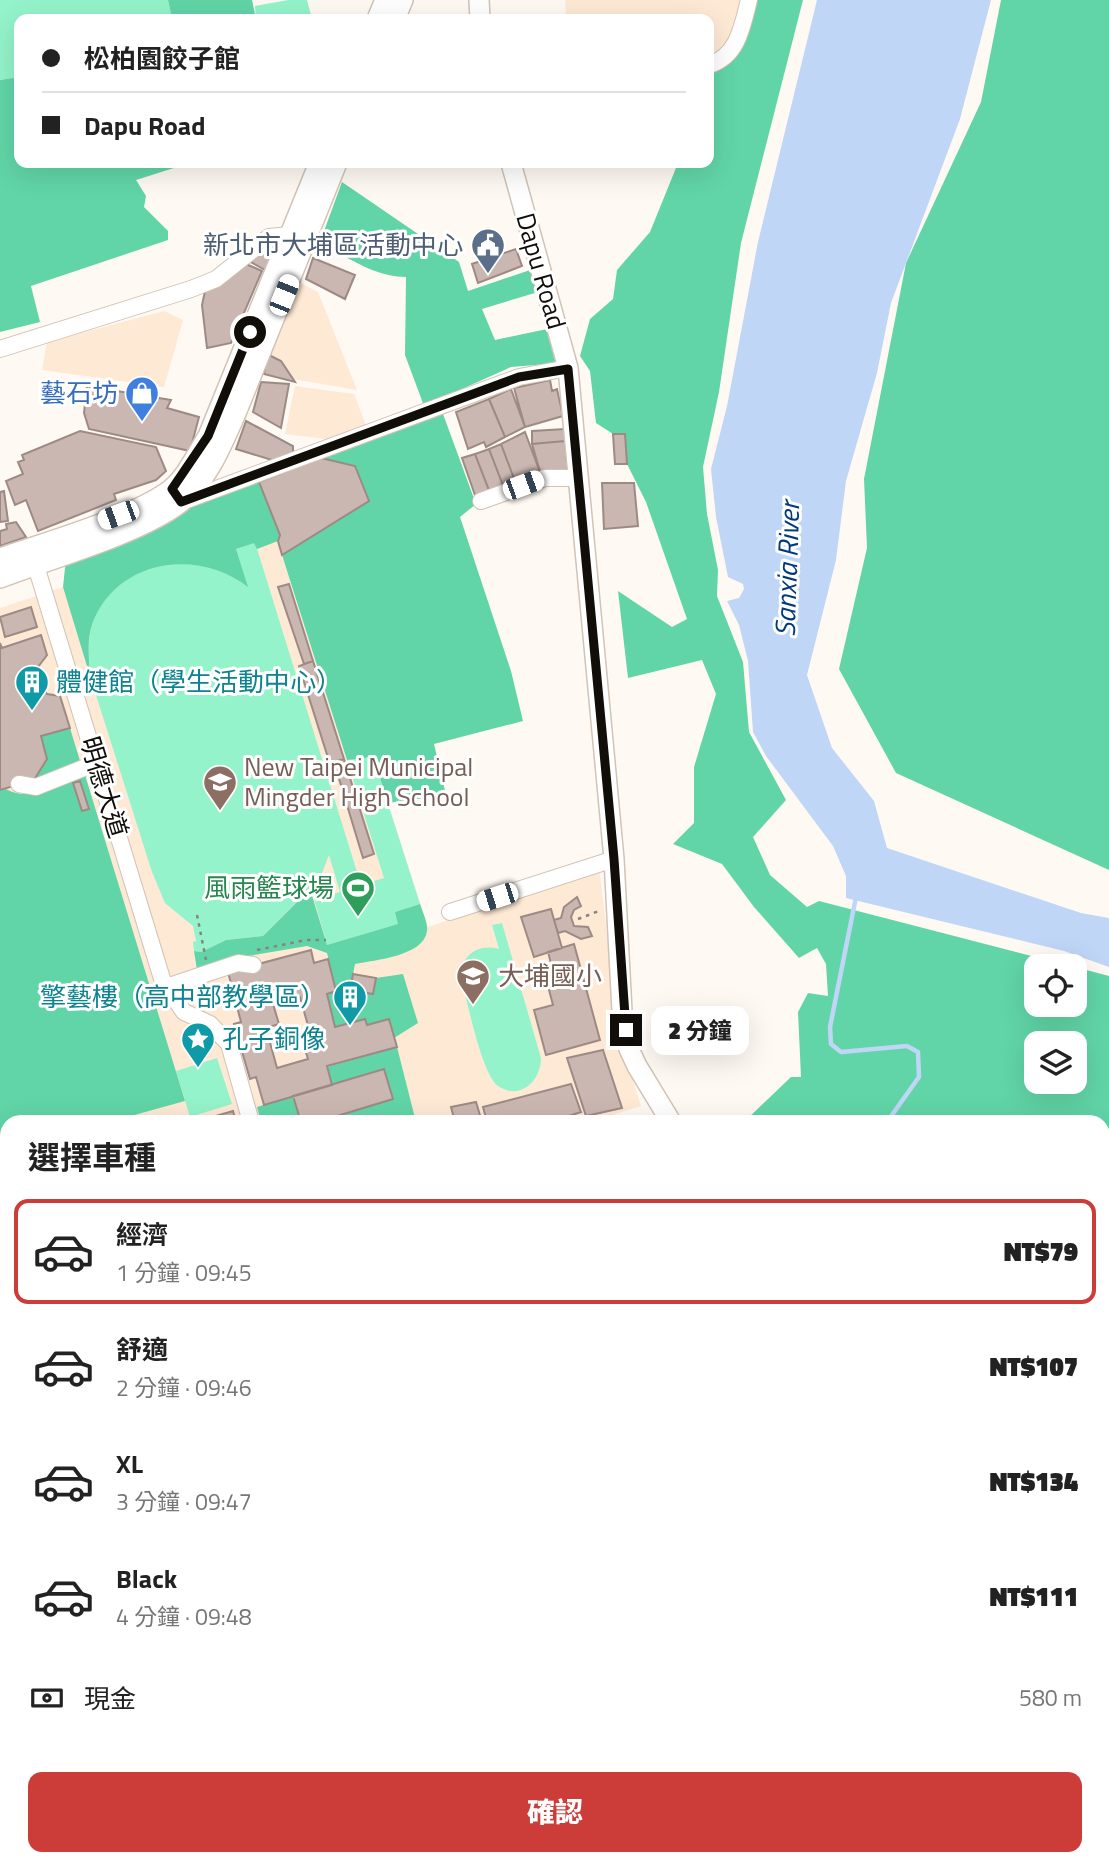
<!DOCTYPE html>
<html lang="zh-TW">
<meta charset="utf-8">
<style>
:root{--surface:#fff;--page:#f2f2f2;--text:#222;--muted:#767676;--line:#e0e0e0;--accent:#cc3d3a}
body{margin:0;font-family:"Titillium Web","Noto Sans TC",sans-serif;background:var(--page);color:var(--text);height:100vh;display:flex;flex-direction:column;font-size:26px;white-space:nowrap}
*{box-sizing:border-box;margin:0}
p{font-size:23px;color:var(--muted)}
.icon{flex:none;width:38px;height:38px;fill:none;stroke:currentColor;stroke-width:2;stroke-linecap:round;stroke-linejoin:round}
.map{position:relative;flex:1;overflow:hidden}
.details{position:absolute;left:0px;top:1115px;width:1110px;height:751px;display:flex;flex-direction:column;background:var(--surface);border-radius:21px 21px 0 0;box-shadow:0 7px 28px #0002}
.details>*{flex:none}
.hud{position:absolute;left:14px;top:14px;width:700px;height:154px;border-radius:14px;box-shadow:0 7px 28px #0002;display:grid;align-content:center;height:154px;padding:0 28px;background:var(--surface)}
.fabs{position:absolute;left:1024px;top:954px;display:grid;gap:14px}
.fabs a{display:grid;place-items:center;width:63px;height:63px;border-radius:14px;background:var(--surface);box-shadow:0 7px 28px #0002;font-size:35px}
.end{position:absolute;width:32px;height:32px;margin:-16px;border:9px solid #110d08;background:#fff;box-shadow:0 0 0 4px #fff}
.from{border-radius:50%}
.bubble{position:absolute;height:49px;border-radius:14px;background:var(--surface);box-shadow:0 7px 28px #0002;font-size:23px;font-weight:800;line-height:49px;text-align:center}
.car{position:absolute;width:21px;height:42px;margin:-21px -10px;border-radius:9px;box-shadow:0 0 5px 2px #0007;background:linear-gradient(#fff 24%,#345 0 40%,#fff 0 76%,#345 0 86%,#fff 0)}
.hud b{display:flex;align-items:center;gap:24px;height:66px;font-size:26px}
.hud b+b{border-top:2px solid var(--line)}
.hud i{width:18px;height:18px;background:var(--text)}
ul{padding:0;list-style:none}
li{display:flex;align-items:center;gap:21px;height:105px;margin:0 14px 10px;padding:0 14px;border:4px solid transparent;border-radius:14px}
li div{flex:1}
li b{display:block;font-size:26px}
li em{font-style:normal;font-weight:800}
li.current{border-color:var(--accent)}
li>.icon{width:63px;height:63px;stroke-width:1.5}
h2{padding:0 28px;font-size:32px;line-height:84px}
.pay{display:flex;align-items:center;gap:18px;height:77px;padding:0 28px;font-size:26px}
.pay p{margin-inline-start:auto}
.action{display:flex;gap:14px;margin-top:auto;padding:14px 28px}
.action a{flex:1;height:80px;border-radius:14px;background:var(--accent);color:#fff;font-size:28px;font-weight:800;line-height:80px;text-align:center}
.map>svg:first-child{display:block}
</style>
<div class="map">
<svg width="1109" height="1865" viewBox="0 0 1109 1865">
<rect width="100%" height="100%" fill="#fff9f3"/>
<!-- built -->
<path fill="#fee9d5" d="M565,0H754L730,49L709,55V19H566Z
M299,282L318,292L357,390L264,374Z
M164,311L183,320L164,387L42,370L47,342Z
M295,386L354,394L367,428L334,440L285,434Z
M270,518L347,759L373,757L428,927L599,868L620,1039L641,1106L590,1122H132L131,1116L185,1101L0,804V608Z"/>
<!-- green -->
<path fill="#94f3ca" d="M0,0H168L172,19H19V77L0,80Z
M288,0H307L312,19H256L255,6Z
M255,542L361,885L384,878L347,760L373,757L420,904L395,912L399,924L327,945L314,899L340,892L329,855L320,878L263,936L226,940L201,952L194,951L193,942L196,941L193,926L165,903L152,872L90,676C89,657 87,635 94,617C120,558 200,549 247,586L236,549Z
M502,923L541,1058C541,1081 520,1101 498,1086C481,1073 468,1002 461,979C460,956 477,943 499,949L492,925Z
M217,1058L232,1104L190,1117L176,1071Z"/>
<!-- forest -->
<path fill="#61d5a7" fill-rule="evenodd" d="M168,0H252L256,19H172Z
M754,0H803L741,243L719,392L703,467L707,514L718,570L717,596L743,662L749,732L786,800L753,837L770,875L807,907L819,901L1070,966H1036V1004H1074L1075,967L1109,976V1471H1102L1103,1372L1108,1371L1102,1332V1122H744L791,1077H801L798,1012L808,993L828,996L826,964L817,948L799,958L754,907L722,864L673,844L694,823V767L716,694L702,660L628,678L618,591L672,627L687,619L646,502L627,464L625,434H613L596,423L590,371L580,356L590,319L613,299L617,270L650,232L678,163H709V74C740,65 751,29 754,0ZM1036,1043H1074V1082H1036Z
M1001,0H1109V870L896,773L839,669L867,548L864,479L906,263L981,102Z
M19,77V163H175L177,167L136,180L146,196L144,207L168,231V240L31,286L40,322L0,332V80Z
M342,182L459,262L468,291L533,269L538,292L482,309L495,340L547,329L560,363L511,367L424,406L405,355L406,277C374,277 347,257 320,242Z
M443,414L476,504L460,517L511,671L523,721L434,744L446,795L388,803L373,757L347,760L282,555L369,501L355,466L321,458Z
M259,482L280,535L278,541L257,549L254,543L236,549L248,587C200,549 122,558 95,617C86,635 89,657 90,676L63,587L66,559L185,509Z
M70,728L80,761L34,780L47,759L41,736Z
M85,775L185,1101L131,1116L132,1122H7V1858L446,1859L441,1865H0V790L6,789C29,803 61,784 85,775Z
M310,889L327,945L398,924L395,912L420,904C423,913 428,923 427,931C424,956 375,960 355,964L350,990L373,994L376,978L403,974L418,1023L394,1038L388,1019L367,1025L365,1019L335,1027L327,994L336,991L327,953L307,946L225,960L197,970L194,951L201,952L226,940L263,936Z
M397,1047L416,1122H338L337,1116L393,1098L384,1069L332,1085L327,1067Z
M293,1096L301,1122H261L257,1107Z
M1103,1520L1109,1522V1583L1103,1582Z
M1109,1758V1865H1099V1859L1102,1858L1103,1773Z
M627,1858H824L832,1865H622Z
M876,1858L967,1859L974,1865H872Z"/>
<!-- water -->
<path fill="#c0d6f6" d="M817,0H991L960,119L891,303L877,373L846,481L836,560L807,675L832,748L874,801L887,848L1081,913L1109,918V967L1064,951L846,898V876L833,846L766,756L753,732L748,661L739,625L727,601L739,598L744,589L743,584L728,577L716,517L711,469L727,406L758,242Z"/>
<g fill="none" stroke-linecap="round" stroke-linejoin="round">
<!-- stream -->
<path stroke="#c0d6f6" stroke-width="4.5" d="M856,897L830,1027L831,1044L841,1052L907,1046L918,1052L919,1077L887,1122
M408,1858V1865"/>
</g>
<!-- building -->
<path fill="#cbb7b1" stroke="#9d8a84" stroke-width="2" fill-rule="evenodd" d="M271,242L278,246L265,270L249,261Z
M516,249L522,266L478,283L472,264Z
M313,258L355,275L345,299L306,279Z
M244,263L262,271L231,343L207,348L202,305L205,291Z
M267,354L281,361L295,382L264,374Z
M550,380L552,391L557,389L563,416L525,427L514,388Z
M261,382L289,384L281,428L253,412Z
M87,386L171,400L167,408L199,417L190,451L89,429L84,413Z
M511,389L525,427L505,437L489,399Z
M489,399L505,437L486,447L484,442L468,449L456,412Z
M246,421L293,446V454L275,461L236,449Z
M565,429V441L532,444V431Z
M80,431L156,447L166,471L156,480L114,494L116,500L38,531L26,500L15,505L6,481L23,474L18,462L24,460L22,455Z
M525,432L541,475L516,484L501,444Z
M613,434H625L627,464H615Z
M565,441L568,475H541L532,444Z
M501,444L516,484L504,488L489,449Z
M489,449L504,488L490,493L475,454Z
M475,454L490,493L476,498L462,458Z
M321,458L355,466L369,501L282,555L278,541L280,535L259,482Z
M602,483H634L638,526L604,529Z
M4,491L8,521L0,522V492Z
M16,522L26,537L0,546V531L7,529L6,524Z
M289,584L313,661L304,664L278,587Z
M31,607L37,627L5,637L0,617Z
M41,635L47,655L38,667V684L47,694L60,696L70,728L41,736L47,759L34,780L0,790V643L2,648Z
M313,661L344,759L330,764L299,666Z
M344,759L374,854L363,858L334,762Z
M80,781L89,809L82,811L73,783Z
M577,897L581,906L574,910L571,917L574,926L588,927L592,936L581,939L565,931L558,933L554,920L561,918L564,907Z
M551,909L562,948L534,957L521,917Z
M574,944L600,1040L546,1055L534,1010L553,1005L548,986L556,983L548,952Z
M311,950L314,963L328,959L336,991L327,994L335,1027L365,1019L367,1025L389,1019L397,1047L327,1066L332,1085L264,1105L256,1077L250,1079L234,1024L241,1022L228,972ZM300,997L312,1040L303,1043L308,1059L277,1068L266,1028L279,1024L273,1004Z
M353,974L376,978L373,994L350,990Z
M603,1050L622,1108L586,1116L567,1058Z
M384,1069L393,1099L337,1116L338,1122H301L293,1096Z
M571,1084L581,1112L550,1122H487L483,1107Z
M476,1102L482,1122H455L451,1107Z
M233,1111L236,1122H195Z"/>
<g fill="none" stroke-linecap="round" stroke-linejoin="round">
<!-- minor casing -->
<g stroke="#d1c3b6" stroke-width="18">
<path id="minor" d="M709,65C738,56 742,27 749,0
M0,349L191,289L216,279L269,237L290,235
M184,501L519,377L568,368
M481,501L545,478H578
M32,553L163,982L184,1012L210,1024L229,1044L251,1122
M19,784L36,787L96,763
M450,912L614,859
M166,987L238,963L253,965
M955,1858L958,1865
M601,1865L606,1858
M1027,1865L1028,1858"/>
</g>
<!-- major casing -->
<g stroke="#d1c3b6" stroke-width="22">
<path id="major" d="M479,0L480,19
M377,19L385,0
M395,19L403,0
M511,163L568,368L614,859L622,1011L629,1049L637,1066L671,1122
M0,558C44,543 137,516 171,489C187,476 197,453 208,436L319,163
M0,578C50,559 140,534 180,503C208,481 223,443 237,411L337,163
M1039,1865L1040,1858"/>
</g>
<!-- path -->
<path stroke="#88837d" stroke-width="2.5" stroke-dasharray="3.5 5" stroke-linecap="butt" d="M197,915L206,960
M578,919L599,911
M257,950L306,940H326"/>
<!-- minor -->
<use href="#minor" stroke="#fff" stroke-width="16"/>
<!-- major -->
<use href="#major" stroke="#fff" stroke-width="19"/>
</g>
<g fill="none" stroke-linecap="round" stroke-linejoin="round">
<!-- route -->
<path stroke="#110d08" stroke-width="9" d="M250,332L208,436L172,489L181,502L519,377L568,369L614,859L626,1030"/>
</g>
<!-- icons -->
<defs>
<g id="civic-pin" transform="scale(1.75)"><path d="M0 17L-7.5 6A9.5 9.5 0 1 1 7.5 6Z" fill="#5c6f8a" stroke="#fff"/><path d="M-.6-6.5H3V-4.5H.6V-3L4-1V1h2V6H-6V1h2V-1L-.6-3ZM-1.2 2.5V6h2.4V2.5Z" fill="#fff"/></g>
<g id="shop-pin" transform="scale(1.75)"><path d="M0 17L-7.5 6A9.5 9.5 0 1 1 7.5 6Z" fill="#3f7fe0" stroke="#fff"/><path d="M-5-2.5h2.3a2.7 3.5 0 0 1 5.4 0H5L5.5 6h-11ZM-1.5-2.5h3a1.5 2.3 0 0 0-3 0Z" fill="#fff"/></g>
<g id="building-pin" transform="scale(1.75)"><path d="M0 17L-7.5 6A9.5 9.5 0 1 1 7.5 6Z" fill="#0f9aa8" stroke="#fff"/><path d="M-4-6H4V6H1V3H-1V6H-4ZM-2.5-4.3h1.7v1.8h-1.7ZM.8-4.3h1.7v1.8H.8ZM-2.5-1h1.7V.8h-1.7ZM.8-1h1.7V.8H.8Z" fill="#fff"/></g>
<g id="school-pin" transform="scale(1.75)"><path d="M0 17L-7.5 6A9.5 9.5 0 1 1 7.5 6Z" fill="#8d6e63" stroke="#fff"/><path d="M0-5L7-2L0 1L-7-2ZM-4 1L0 2.5L4 1V4Q0 6-4 4Z" fill="#fff"/></g>
<g id="stadium-pin" transform="scale(1.75)"><path d="M0 17L-7.5 6A9.5 9.5 0 1 1 7.5 6Z" fill="#2e9e5b" stroke="#fff"/><path d="M0-5a6.5 5 0 1 0 0 10a6.5 5 0 1 0 0-10ZM-3.5-1.8h7v3.6h-7Z" fill="#fff"/></g>
<g id="sight-pin" transform="scale(1.75)"><path d="M0 17L-7.5 6A9.5 9.5 0 1 1 7.5 6Z" fill="#0f9aa8" stroke="#fff"/><path d="M0-6L1.8-2.2L6-1.7L2.9 1.2L3.7 5.4L0 3.3L-3.7 5.4L-2.9 1.2L-6-1.7L-1.8-2.2Z" fill="#fff"/></g>
</defs>
<g fill-rule="evenodd">
<use href="#civic-pin" x="488" y="245"/>
<use href="#shop-pin" x="142" y="393"/>
<use href="#building-pin" x="32" y="682"/>
<use href="#school-pin" x="220" y="782"/>
<use href="#stadium-pin" x="358" y="888"/>
<use href="#school-pin" x="473" y="976"/>
<use href="#building-pin" x="350" y="997"/>
<use href="#sight-pin" x="198" y="1039"/>
</g>
<g text-anchor="middle" stroke-width="6" stroke-linejoin="round" paint-order="stroke">
<!-- service labels -->
<g font-size="26" fill="#4e5e75" stroke="#fff" text-anchor="end">
<text x="463" y="254">新北市大埔區活動中心</text>
</g>
<!-- street labels -->
<g font-size="26" fill="#110d08" stroke="#fff">
<text transform="translate(541 271) rotate(74)" y="9">Dapu Road</text>
<text transform="translate(104 787) rotate(73)" y="9">明德大道</text>
</g>
<!-- shop labels -->
<g font-size="26" fill="#366cbe" stroke="#fff" text-anchor="end">
<text x="118" y="402">藝石坊</text>
</g>
<!-- culture labels -->
<g font-size="26" fill="#0d838f" stroke="#fff" text-anchor="start">
<text x="56" y="691">體健館（學生活動中心）</text>
<text x="326" y="1006" text-anchor="end">擎藝樓（高中部教學區）</text>
<text x="222" y="1048">孔子銅像</text>
</g>
<!-- education labels -->
<g font-size="26" fill="#785e54" stroke="#fff" text-anchor="start">
<text x="244" y="776">New Taipei Municipal<tspan x="244" dy="30">Mingder High School</tspan></text>
<text x="498" y="985">大埔國小</text>
</g>
<!-- leisure labels -->
<g font-size="26" fill="#27864d" stroke="#fff" text-anchor="end">
<text x="334" y="897">風雨籃球場</text>
</g>
<!-- water labels -->
<g font-size="28" font-style="italic" fill="#013a7c" stroke="#fff">
<text transform="translate(787 569) rotate(-88)" y="10">Sanxia River</text>
</g>
</g>
</svg>
<div class="fabs">
<a><svg class="icon" aria-label="locate" viewBox="0 0 24 24"><circle cx="12" cy="12" r="6"/><path d="M12 2v4M12 18v4M2 12h4M18 12h4"/></svg></a>
<a><svg class="icon" aria-label="layers" viewBox="0 0 24 24"><path d="M12 4l9 5-9 5-9-5zM3 14l9 5 9-5"/></svg></a>
</div>
<i class="end from" style="left:250px;top:332px"></i>
<i class="end" style="left:626px;top:1030px"></i>
<div class="bubble" style="left:651px;top:1006px;width:98px">2 分鐘</div>
<i class="car" style="left:284px;top:295px;rotate:22deg"></i>
<i class="car" style="left:523px;top:485px;rotate:70deg"></i>
<i class="car" style="left:118px;top:515px;rotate:250deg"></i>
<i class="car" style="left:497px;top:897px;rotate:252deg"></i>
<div class="hud">
<b><i class="from"></i>松柏園餃子館</b>
<b><i></i>Dapu Road</b>
</div>
<section class="details">
<h2>選擇車種</h2>
<ul>
<li class="current"><svg class="icon" aria-label="car" viewBox="0 0 24 24"><path d="M5 17H2v-5l4-1 3-4h7l3 4 3 1v5h-3M9 17h6M6 11h13"/><circle cx="7" cy="17" r="2"/><circle cx="17" cy="17" r="2"/></svg><div><b>經濟</b><p>1 分鐘 · 09:45</p></div><em>NT$79</em></li>
<li><svg class="icon" aria-label="car" viewBox="0 0 24 24"><path d="M5 17H2v-5l4-1 3-4h7l3 4 3 1v5h-3M9 17h6M6 11h13"/><circle cx="7" cy="17" r="2"/><circle cx="17" cy="17" r="2"/></svg><div><b>舒適</b><p>2 分鐘 · 09:46</p></div><em>NT$107</em></li>
<li><svg class="icon" aria-label="car" viewBox="0 0 24 24"><path d="M5 17H2v-5l4-1 3-4h7l3 4 3 1v5h-3M9 17h6M6 11h13"/><circle cx="7" cy="17" r="2"/><circle cx="17" cy="17" r="2"/></svg><div><b>XL</b><p>3 分鐘 · 09:47</p></div><em>NT$134</em></li>
<li><svg class="icon" aria-label="car" viewBox="0 0 24 24"><path d="M5 17H2v-5l4-1 3-4h7l3 4 3 1v5h-3M9 17h6M6 11h13"/><circle cx="7" cy="17" r="2"/><circle cx="17" cy="17" r="2"/></svg><div><b>Black</b><p>4 分鐘 · 09:48</p></div><em>NT$111</em></li>
</ul>
<div class="pay"><svg class="icon" aria-label="cash" viewBox="0 0 24 24"><path d="M3 7h18v10H3z"/><circle cx="12" cy="12" r="2"/></svg>現金<p>580 m</p></div>
<div class="action"><a>確認</a></div>
</section>
</div>
